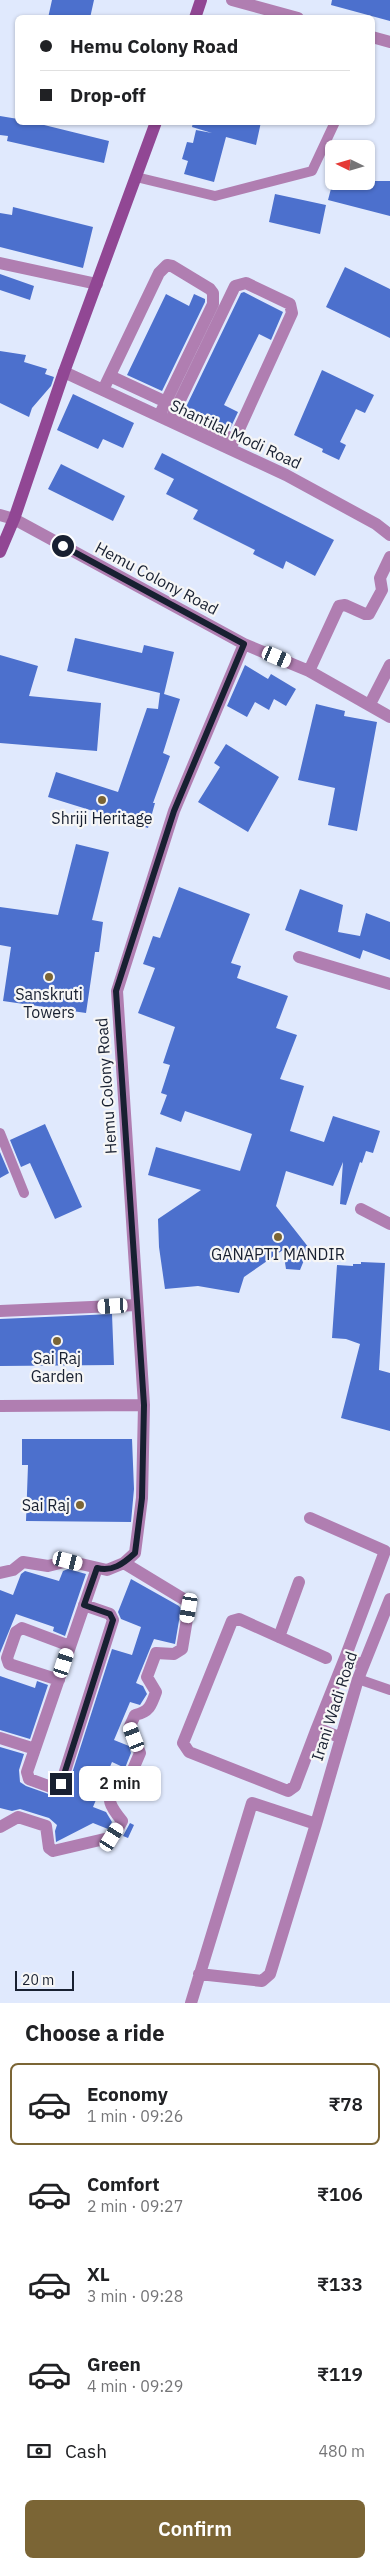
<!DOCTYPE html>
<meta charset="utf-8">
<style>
:root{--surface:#fff;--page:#f2f2f2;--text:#202124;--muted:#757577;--line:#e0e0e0;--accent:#7b6535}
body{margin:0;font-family:"IBM Plex Sans",sans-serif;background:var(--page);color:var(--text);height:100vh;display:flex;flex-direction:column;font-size:19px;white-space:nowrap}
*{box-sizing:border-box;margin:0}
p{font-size:16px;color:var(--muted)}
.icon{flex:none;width:28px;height:28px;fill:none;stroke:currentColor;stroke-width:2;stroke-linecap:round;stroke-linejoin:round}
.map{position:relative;height:2003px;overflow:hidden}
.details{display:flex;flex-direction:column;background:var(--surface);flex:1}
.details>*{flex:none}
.top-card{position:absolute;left:15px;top:15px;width:360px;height:110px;border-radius:8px;box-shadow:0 1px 4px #0004;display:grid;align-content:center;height:110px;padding:0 25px;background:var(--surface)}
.needle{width:32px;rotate:275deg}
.fabs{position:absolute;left:325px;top:140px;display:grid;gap:10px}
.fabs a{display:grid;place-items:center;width:50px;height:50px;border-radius:8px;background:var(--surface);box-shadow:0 1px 4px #0004;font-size:25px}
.scale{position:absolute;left:15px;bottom:12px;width:59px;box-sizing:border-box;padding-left:5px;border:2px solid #182031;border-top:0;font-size:14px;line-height:18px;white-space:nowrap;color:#182031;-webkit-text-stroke:4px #f6f6f6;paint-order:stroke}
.end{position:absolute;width:22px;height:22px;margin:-11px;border:6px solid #182031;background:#fff;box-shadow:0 0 0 2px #fff}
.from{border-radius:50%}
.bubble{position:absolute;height:35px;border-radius:8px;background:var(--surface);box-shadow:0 1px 4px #0004;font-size:16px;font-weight:600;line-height:35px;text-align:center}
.car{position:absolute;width:15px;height:30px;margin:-15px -8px;border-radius:6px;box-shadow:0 0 4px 1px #0007;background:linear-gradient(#fff 24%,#345 0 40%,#fff 0 76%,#345 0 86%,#fff 0)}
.top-card b{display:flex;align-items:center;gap:18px;height:48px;font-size:19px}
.top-card b+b{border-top:1px solid var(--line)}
.top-card i{width:12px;height:12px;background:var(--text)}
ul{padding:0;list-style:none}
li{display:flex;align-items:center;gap:15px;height:82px;margin:0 10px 8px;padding:0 15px;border:2px solid transparent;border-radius:8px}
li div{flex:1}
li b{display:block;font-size:19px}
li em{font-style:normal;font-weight:600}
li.current{border-color:var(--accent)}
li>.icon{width:45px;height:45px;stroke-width:1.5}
h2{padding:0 25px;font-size:22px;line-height:60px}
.pay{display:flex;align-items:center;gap:12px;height:55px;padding:0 25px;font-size:19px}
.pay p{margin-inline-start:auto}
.cta{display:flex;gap:10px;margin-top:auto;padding:10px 25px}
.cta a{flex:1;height:58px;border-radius:8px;background:var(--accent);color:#fff;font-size:20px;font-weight:600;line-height:58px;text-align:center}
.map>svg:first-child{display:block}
</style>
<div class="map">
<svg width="390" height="2003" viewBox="0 0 390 2003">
<rect width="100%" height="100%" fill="#e0e9fd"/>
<!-- building -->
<path fill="#4c70cd" d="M52,0H94L90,18H48Z
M332,0H390V21L331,5Z
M0,116L18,119V122H32L109,141L104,163L7,141L8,136L0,135Z
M193,122H261L256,145L226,137L214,182L184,174L188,161L182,159L187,142L193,143L196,130L212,133L192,127Z
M333,181H390V216L328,200Z
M275,194L326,205L320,234L269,222Z
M13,207L93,227L83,268L0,247V213L12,215Z
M345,267L390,289V338L326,307Z
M0,274L34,286L30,300L0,290Z
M244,292L283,312L271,340L259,334L224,405L238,412L230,429L186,407L241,293Z
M166,294L189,306L194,294L205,299V302L162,391L127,375Z
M0,351L26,355L24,362L47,369L45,374L54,377L51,386L32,408L29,417L0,403Z
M322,370L374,395L365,413L356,409L340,442L346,445L339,460L322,452L323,449L294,435Z
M73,394L134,423L123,448L103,439L98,449L57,430Z
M162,453L334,540L315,576L286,561L283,569L253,554L255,550L193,519L198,510L166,494L174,479L154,469Z
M61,464L125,496L113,521L48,489Z
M75,638L142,653L144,645L174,652L164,694L180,699L163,753L170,756L153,803H155L148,828L48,797L56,772L118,792L147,708L158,709L160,693L67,671Z
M0,655L38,666L29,696L101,703L97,751L0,743Z
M245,665L268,679L271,674L296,689L286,706L274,699L269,710L255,702L247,717L227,706Z
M316,704L345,711L344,716L377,722L357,831L328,825L335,788L298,780Z
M226,744L279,777L248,832L198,802L220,767L214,763Z
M76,844L109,852L92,920L103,922L99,952H95L86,1013L3,1001L11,947L0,945V907L58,915Z
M179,887L250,914L231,963L241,966L237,978L288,996L276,1028L297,1035L280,1079L304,1086L290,1131L324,1142L333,1116L380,1131L373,1153L366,1151L362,1163L360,1162L346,1205L340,1204L343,1162L333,1186L286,1171L276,1206L309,1248L300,1270L286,1269L283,1250L244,1277L239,1293L198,1286L165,1289L159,1247L158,1219L201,1190L148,1175L156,1147L240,1171L252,1134L185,1111L181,1122L160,1114L167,1095L161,1093L170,1065L163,1063L175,1027L138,1013L155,968L143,964L153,936L160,938Z
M300,889L343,905L338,932L360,936L366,913L390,922V960L363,950L360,959L285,930Z
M45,1124L82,1207L55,1219L30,1163L21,1167L10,1140Z
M0,1152L9,1173L0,1178Z
M361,1262L385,1263L379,1370L390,1373V1431L341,1418L360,1344L346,1339L332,1338L337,1265L353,1266V1264H361Z
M112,1314L114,1365L0,1366V1319Z
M22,1439H132L134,1489L131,1522L26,1521L28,1465H22Z
M68,1569L86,1574L65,1636L53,1631L54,1627L16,1614L0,1653V1590L13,1595L21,1574L25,1571L59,1581L63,1571Z
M131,1579L179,1606L181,1609L175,1644L154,1639L136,1683L143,1686L147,1694L140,1705L130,1702L114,1740L129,1746L131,1753L125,1768L112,1762L93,1807L106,1812L112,1822L108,1829L93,1823L56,1842L55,1831L57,1825L49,1818L20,1809L12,1811L0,1808V1747L24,1754L19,1770L20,1782L26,1786L57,1797L67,1789L112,1649L132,1655L141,1627L121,1619L118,1612Z
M0,1676L35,1688L37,1681L48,1685L30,1739L0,1730Z
M130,1823L134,1825L128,1838L123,1836Z"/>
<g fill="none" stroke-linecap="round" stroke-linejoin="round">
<!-- lane -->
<path stroke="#b07eb1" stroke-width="10" d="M136,177L215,196L312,171L335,122
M0,1133L24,1193
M358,1679L390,1690"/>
<!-- street -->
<path stroke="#b07eb1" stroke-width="12" d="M232,0L298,18
M372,37L390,42
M0,263L97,284
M64,372L286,475L376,524L390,535
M110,376L166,402
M103,390L159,273L167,265L172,266L210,289L213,293V304L159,416
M175,411L234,440
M170,421L235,286L246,283L290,304L292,313L230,449
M0,515L14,519L244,644L309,671L390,717
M309,671L339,606L345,605L365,614H369L382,590L380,578L390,557
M370,704L390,665
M299,957L390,984
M361,1209L390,1224
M0,1311L137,1305
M0,1406L144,1405
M310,1518L385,1551L345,1658
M0,1573L13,1570L23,1562L48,1566L68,1561L107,1570L124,1563L135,1553L142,1498L144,1405L117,991L174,811L244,644
M84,1605L110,1614L113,1620L61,1784L51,1787L29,1779L27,1772L97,1568
M279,1637L299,1582
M326,1658L239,1619L232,1621L183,1743L189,1752L288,1791L295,1786L317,1728L339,1737
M59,1680L9,1664L7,1658L16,1632L22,1628L70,1646
M317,1728L345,1658L363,1665
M0,1738L35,1749
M0,1827L18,1817L46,1826L49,1848L53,1851L113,1837L122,1821C110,1806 106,1801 114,1782L131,1774L140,1753L130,1726L135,1715C149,1712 151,1706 156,1692L147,1677L156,1653L174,1654L182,1649L189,1607L185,1600L124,1563
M199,1974L262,1981L270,1974L316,1824L358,1679L390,1599
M191,2003L252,1803L316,1824"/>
<!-- secondary -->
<path stroke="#914794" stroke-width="12" d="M195,18L201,0
M0,552L14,519L64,372L156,122"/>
</g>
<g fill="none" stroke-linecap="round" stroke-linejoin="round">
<!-- route -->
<path stroke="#182031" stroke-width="6" d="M61,1784L113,1620L110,1614L84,1605L97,1568C112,1572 123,1564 135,1553L142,1498L144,1405L116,991L174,811L244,644L63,546"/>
</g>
<!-- markers -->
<g fill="#7b6535" stroke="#f6f6f6" stroke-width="2">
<circle cx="102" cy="800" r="5"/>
<circle cx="49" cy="977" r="5"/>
<circle cx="278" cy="1237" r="5"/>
<circle cx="57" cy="1341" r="5"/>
<circle cx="80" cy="1505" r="5"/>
</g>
<g text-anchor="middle" stroke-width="4.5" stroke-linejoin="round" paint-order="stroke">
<!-- street labels -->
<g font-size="16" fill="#182031" stroke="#f6f6f6">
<text transform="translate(236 434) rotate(25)" y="6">Shantilal Modi Road</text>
<text transform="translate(157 578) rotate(28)" y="6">Hemu Colony Road</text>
<text transform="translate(106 1086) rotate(-94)" y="6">Hemu Colony Road</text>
<text transform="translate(334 1706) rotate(-72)" y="6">Irani Wadi Road</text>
</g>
<!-- poi labels -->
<g font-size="16" fill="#182031" stroke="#f6f6f6">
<text x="102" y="824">Shriji Heritage</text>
<text x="49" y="1000">Sanskruti<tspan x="49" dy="18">Towers</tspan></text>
<text x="278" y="1260">GANAPTI MANDIR</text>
<text x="57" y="1364">Sai Raj<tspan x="57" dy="18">Garden</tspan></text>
<text x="70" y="1511" text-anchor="end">Sai Raj</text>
</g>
</g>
</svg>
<div class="fabs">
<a><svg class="needle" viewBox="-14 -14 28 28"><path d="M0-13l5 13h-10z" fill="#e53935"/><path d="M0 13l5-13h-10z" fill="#757577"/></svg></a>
</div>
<div class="scale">20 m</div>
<i class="end from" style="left:63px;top:546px"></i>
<i class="end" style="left:61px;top:1784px"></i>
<div class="bubble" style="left:79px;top:1766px;width:82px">2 min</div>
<i class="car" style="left:277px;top:657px;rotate:113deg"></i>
<i class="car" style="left:113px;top:1306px;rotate:267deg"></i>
<i class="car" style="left:68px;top:1561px;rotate:104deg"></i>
<i class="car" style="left:189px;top:1608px;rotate:190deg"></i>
<i class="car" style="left:64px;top:1663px;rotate:18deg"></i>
<i class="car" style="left:134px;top:1737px;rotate:339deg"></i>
<i class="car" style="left:112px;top:1837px;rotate:32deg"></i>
<div class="top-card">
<b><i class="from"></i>Hemu Colony Road</b>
<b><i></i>Drop-off</b>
</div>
</div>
<section class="details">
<h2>Choose a ride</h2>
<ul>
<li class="current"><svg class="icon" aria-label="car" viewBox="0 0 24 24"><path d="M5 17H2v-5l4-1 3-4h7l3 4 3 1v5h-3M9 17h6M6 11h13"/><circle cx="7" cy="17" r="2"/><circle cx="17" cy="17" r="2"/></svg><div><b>Economy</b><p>1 min · 09:26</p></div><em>₹78</em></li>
<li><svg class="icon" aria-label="car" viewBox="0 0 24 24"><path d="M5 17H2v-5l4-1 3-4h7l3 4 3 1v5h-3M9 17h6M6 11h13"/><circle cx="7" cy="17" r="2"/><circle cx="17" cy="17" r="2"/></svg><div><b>Comfort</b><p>2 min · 09:27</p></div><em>₹106</em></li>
<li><svg class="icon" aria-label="car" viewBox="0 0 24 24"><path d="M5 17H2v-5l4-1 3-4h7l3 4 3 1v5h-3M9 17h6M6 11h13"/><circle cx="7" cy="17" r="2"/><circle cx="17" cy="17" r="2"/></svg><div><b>XL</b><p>3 min · 09:28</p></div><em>₹133</em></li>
<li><svg class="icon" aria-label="car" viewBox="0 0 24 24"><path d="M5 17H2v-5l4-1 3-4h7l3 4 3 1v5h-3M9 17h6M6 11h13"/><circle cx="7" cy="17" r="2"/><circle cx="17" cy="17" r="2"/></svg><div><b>Green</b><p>4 min · 09:29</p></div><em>₹119</em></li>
</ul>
<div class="pay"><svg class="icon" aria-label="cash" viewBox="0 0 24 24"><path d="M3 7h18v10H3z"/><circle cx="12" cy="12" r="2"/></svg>Cash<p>480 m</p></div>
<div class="cta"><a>Confirm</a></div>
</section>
